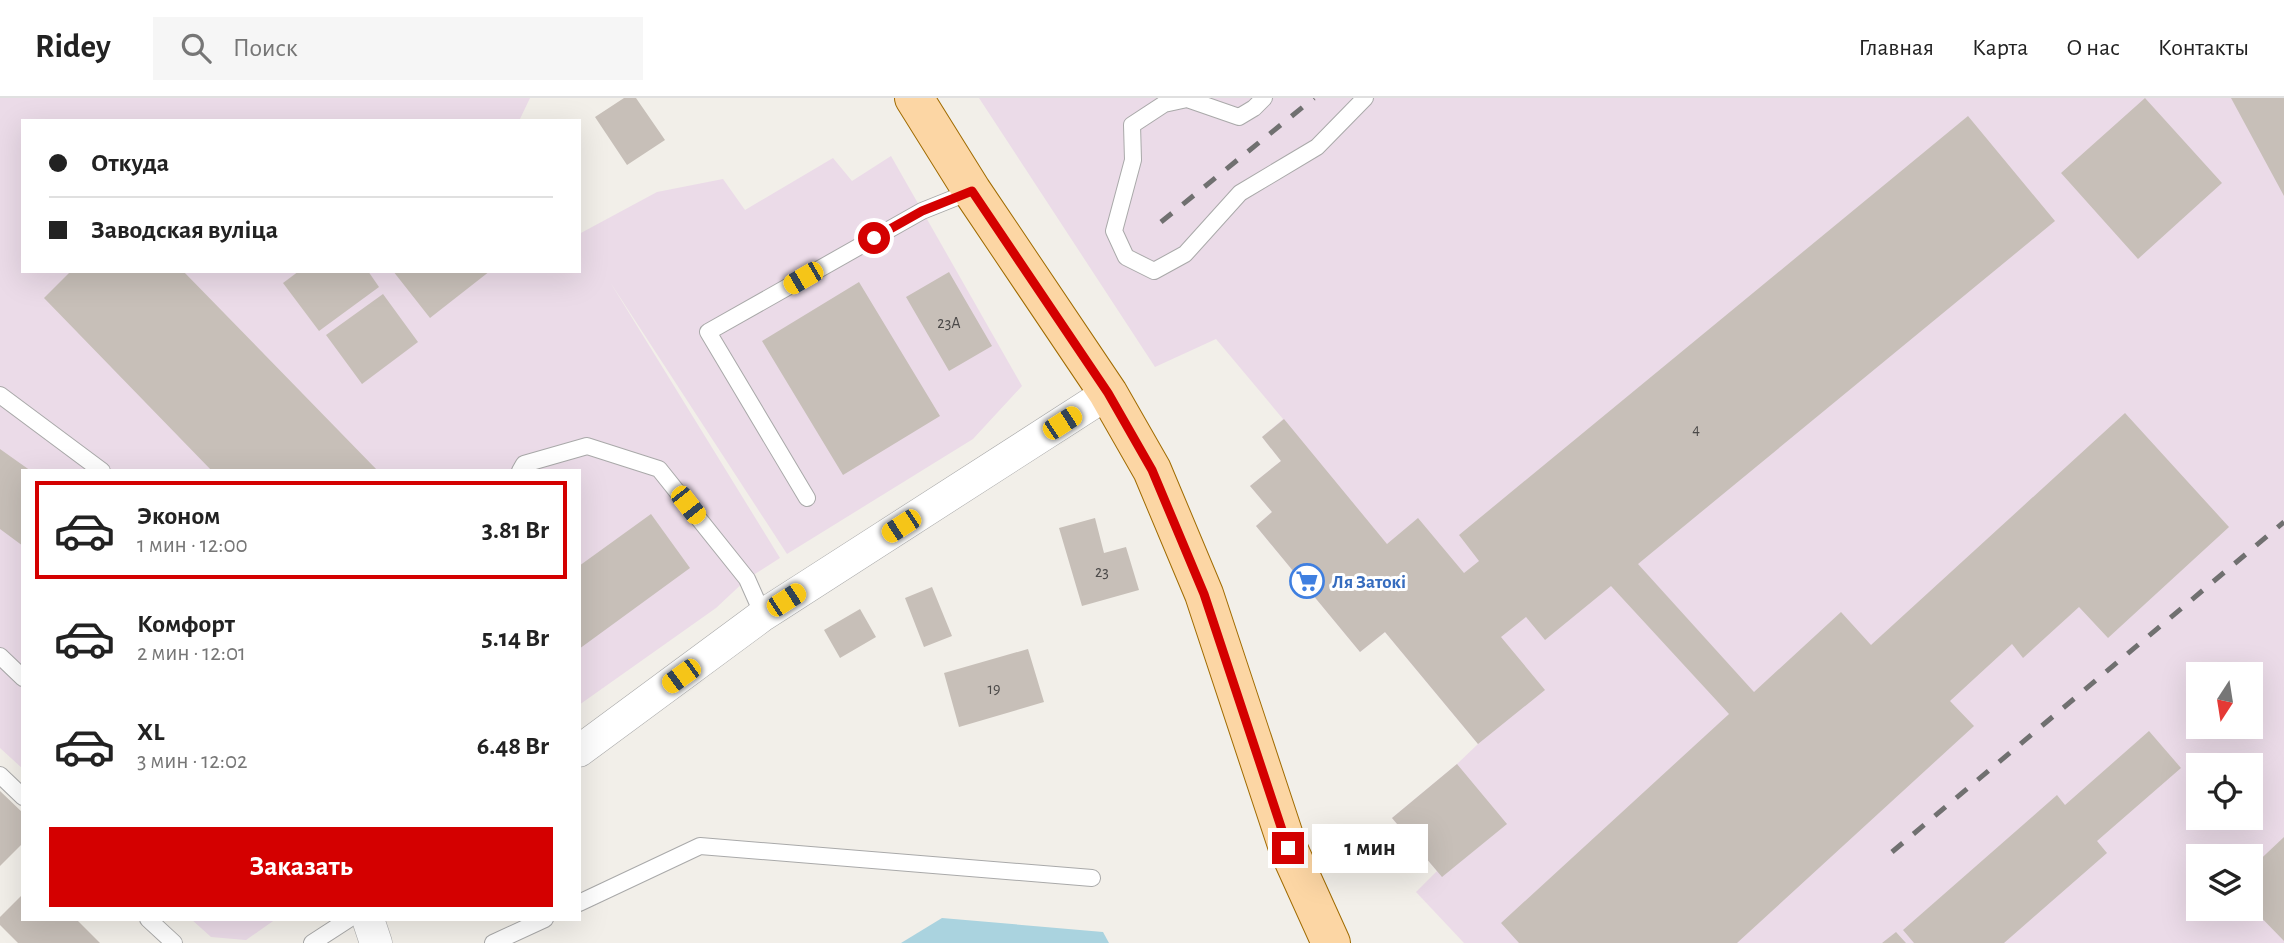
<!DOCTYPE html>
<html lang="ru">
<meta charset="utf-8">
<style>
:root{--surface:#fff;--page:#f6f6f6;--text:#222;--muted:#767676;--line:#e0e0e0;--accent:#d40000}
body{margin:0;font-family:"Alegreya Sans",sans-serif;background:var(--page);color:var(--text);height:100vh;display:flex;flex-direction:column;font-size:26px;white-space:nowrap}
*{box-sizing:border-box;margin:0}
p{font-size:23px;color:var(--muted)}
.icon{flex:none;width:38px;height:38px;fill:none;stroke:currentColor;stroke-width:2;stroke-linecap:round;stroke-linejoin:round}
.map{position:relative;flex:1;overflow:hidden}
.details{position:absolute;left:21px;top:371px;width:560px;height:452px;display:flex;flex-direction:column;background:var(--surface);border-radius:0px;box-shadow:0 7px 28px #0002}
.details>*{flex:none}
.top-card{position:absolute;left:21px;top:21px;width:560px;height:154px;border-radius:0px;box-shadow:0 7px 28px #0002;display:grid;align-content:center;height:154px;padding:0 28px;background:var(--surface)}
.needle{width:46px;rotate:192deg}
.buttons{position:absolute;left:2186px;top:564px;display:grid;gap:14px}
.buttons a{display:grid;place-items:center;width:77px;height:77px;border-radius:0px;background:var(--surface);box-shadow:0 7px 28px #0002;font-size:35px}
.end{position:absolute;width:32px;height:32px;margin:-16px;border:9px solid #d40000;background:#fff;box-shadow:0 0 0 4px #fff}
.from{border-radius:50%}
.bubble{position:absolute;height:49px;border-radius:0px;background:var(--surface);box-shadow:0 7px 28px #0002;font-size:23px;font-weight:700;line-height:49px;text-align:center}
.car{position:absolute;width:21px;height:42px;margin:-21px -10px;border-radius:9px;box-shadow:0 0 5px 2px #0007;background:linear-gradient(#f5c518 24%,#345 0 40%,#f5c518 0 76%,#345 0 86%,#f5c518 0)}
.top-card b{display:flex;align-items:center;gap:24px;height:66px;font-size:26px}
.top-card b+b{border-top:2px solid var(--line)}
.top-card i{width:18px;height:18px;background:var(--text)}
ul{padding:12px 0 0;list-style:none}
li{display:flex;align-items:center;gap:21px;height:98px;margin:0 14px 10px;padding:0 14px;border:4px solid transparent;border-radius:0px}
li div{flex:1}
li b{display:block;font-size:26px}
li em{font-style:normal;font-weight:700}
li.active{border-color:var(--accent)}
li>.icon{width:63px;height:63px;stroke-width:1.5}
.primary-button{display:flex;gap:14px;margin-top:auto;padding:14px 28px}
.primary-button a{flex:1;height:80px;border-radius:0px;background:var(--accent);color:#fff;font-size:28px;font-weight:700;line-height:80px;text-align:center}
header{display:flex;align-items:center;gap:42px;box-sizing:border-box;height:98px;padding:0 35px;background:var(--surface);border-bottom:2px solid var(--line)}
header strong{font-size:33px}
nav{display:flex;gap:38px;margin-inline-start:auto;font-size:24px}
.search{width:490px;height:63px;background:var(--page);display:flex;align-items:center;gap:18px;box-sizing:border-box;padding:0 24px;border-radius:0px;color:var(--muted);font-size:26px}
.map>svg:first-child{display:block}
</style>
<header>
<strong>Ridey</strong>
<div class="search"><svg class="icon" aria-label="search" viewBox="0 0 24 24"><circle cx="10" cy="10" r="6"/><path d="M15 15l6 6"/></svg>Поиск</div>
<nav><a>Главная</a><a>Карта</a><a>О нас</a><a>Контакты</a></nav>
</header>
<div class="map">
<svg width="2284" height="845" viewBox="0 0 2284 845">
<rect width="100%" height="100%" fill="#f2efe9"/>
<!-- industrial -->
<path fill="#ebdbe8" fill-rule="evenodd" d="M0,0H530L519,23H23V173H579V136L657,94L723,81L745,112L833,60L852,83L891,58L1022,288L973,341L787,456L610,184L780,460L747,481L716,510L579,607V373H23V671L0,650Z
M979,0H2284V845H1464L1416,794L1437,773L1392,720L1457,666L1478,646L1385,534L1360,554L1256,428L1272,414L1250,388L1281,363L1262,339L1283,321L1216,241L1155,269ZM2198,576H2250V628H2198ZM2198,667H2250V719H2198ZM2198,758H2250V810H2198Z
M191,821H276L246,842L211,839Z"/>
<!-- water -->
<path fill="#aad3df" d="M942,820L1103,834L1109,845H901Z"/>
<!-- building -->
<path fill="#c7bfb8" d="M624,0H636L665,42L627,67L595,19Z
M2145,0L2222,85L2138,161L2061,75Z
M2231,0H2284V98Z
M1968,18L2055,123L1638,466L1754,594L1841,514L1871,547L2125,315L2229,429L2108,540L2079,509L2023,560L2012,546L1950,603L1974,628L1737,845H1519L1501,825L1729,616L1611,488L1545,542L1526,519L1501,539L1545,592L1478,646L1385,534L1360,554L1256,428L1272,414L1250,388L1281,363L1262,339L1284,321L1387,446L1418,420L1464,475L1479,463L1459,437Z
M71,173H183L378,373H212L44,200Z
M299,173H368L379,189L319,233L283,185Z
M393,173H490L430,220Z
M949,174L992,248L949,273L906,199Z
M859,184L940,318L843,377L762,243Z
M383,196L418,244L362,286L326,237Z
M0,351L31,373H23V448L0,431Z
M651,416L690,470L579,551V468Z
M1095,420L1104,455L1126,449L1139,492L1082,508L1059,430Z
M932,489L952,538L924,549L905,500Z
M860,511L876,539L840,560L824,532Z
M1028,551L1044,604L959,629L944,575Z
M2149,633L2181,670L2097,743L2107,755L2004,845H1914L1903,832L2057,697L2065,707Z
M1457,666L1507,726L1442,779L1392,720Z
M0,693L23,715V745L0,768Z
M2284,739V843L2250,808V771Z
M23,796V821H76L100,845H18L0,827V819Z
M1896,834L1906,845H1882Z"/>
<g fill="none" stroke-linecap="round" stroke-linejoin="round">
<!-- lane casing -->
<g stroke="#a9a9a9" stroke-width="18">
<path id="lane" d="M1264,0L1254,10L1239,19L1187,1L1164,6L1132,27L1133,62L1114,133L1126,159L1154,173L1185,156L1240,95L1317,49L1365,0
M0,297L102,373
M520,373L524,366L587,348L659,371L747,481L763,517
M807,400L708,234L922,113L972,93
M0,558L23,580
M0,677L23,699
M579,805L700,748L1092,780
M148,821L174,845
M312,845L349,821
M493,845L545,821"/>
</g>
<!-- street casing -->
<g stroke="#a9a9a9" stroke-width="33">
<path id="street" d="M579,653L763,517L1108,295
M368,821L376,845"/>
</g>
<!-- primary casing -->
<g stroke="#a06b00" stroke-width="40">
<path id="primary" d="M914,0L972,93L1108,295L1152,372L1204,496L1288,750L1331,845"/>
</g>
<!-- lane -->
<use href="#lane" stroke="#fff" stroke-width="16"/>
<!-- street -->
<use href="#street" stroke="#fff" stroke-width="32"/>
<!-- primary -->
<use href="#primary" stroke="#fcd6a4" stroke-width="38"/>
<!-- rail -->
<path stroke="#707070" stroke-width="5" stroke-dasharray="14 14" stroke-linecap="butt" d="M1161,124L1314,0
M1892,754L2284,424"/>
</g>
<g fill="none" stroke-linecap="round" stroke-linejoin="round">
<!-- route -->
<path stroke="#d40000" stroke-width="9" d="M874,140L922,113L972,93L1108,295L1152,372L1204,496L1288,750"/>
</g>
<!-- icons -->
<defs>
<g id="supermarket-ring" transform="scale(1.75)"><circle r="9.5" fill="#fff" stroke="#3f7fe0" stroke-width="1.5"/><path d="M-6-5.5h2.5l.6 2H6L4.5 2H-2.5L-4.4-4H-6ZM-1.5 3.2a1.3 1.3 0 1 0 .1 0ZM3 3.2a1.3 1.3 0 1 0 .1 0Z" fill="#3f7fe0"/></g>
</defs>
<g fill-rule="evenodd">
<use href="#supermarket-ring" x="1307" y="483"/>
</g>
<g text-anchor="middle" stroke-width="6" stroke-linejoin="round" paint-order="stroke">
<!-- number labels -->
<g font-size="16" fill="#4b4948">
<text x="949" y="230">23А</text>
<text x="1696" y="336">4</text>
<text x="1102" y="479">23</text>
<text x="994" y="596">19</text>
</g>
<!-- shop labels -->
<g font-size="19" font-weight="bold" fill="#366cbe" stroke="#fff" text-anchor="start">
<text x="1332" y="490">Ля Затокі</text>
</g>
</g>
</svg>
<div class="buttons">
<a><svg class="needle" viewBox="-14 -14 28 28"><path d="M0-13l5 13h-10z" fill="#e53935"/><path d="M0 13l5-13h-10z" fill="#767676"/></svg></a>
<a><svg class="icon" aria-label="locate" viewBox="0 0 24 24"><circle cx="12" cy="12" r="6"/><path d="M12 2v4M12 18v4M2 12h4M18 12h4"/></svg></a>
<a><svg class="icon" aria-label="layers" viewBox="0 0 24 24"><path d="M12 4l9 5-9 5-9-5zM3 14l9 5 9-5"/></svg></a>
</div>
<i class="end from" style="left:874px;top:140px"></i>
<i class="end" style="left:1288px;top:750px"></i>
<div class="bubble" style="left:1312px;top:726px;width:116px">1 мин</div>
<i class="car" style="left:803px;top:180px;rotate:240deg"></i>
<i class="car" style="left:1062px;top:325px;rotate:57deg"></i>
<i class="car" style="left:688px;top:407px;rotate:142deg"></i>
<i class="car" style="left:901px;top:428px;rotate:237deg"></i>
<i class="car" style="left:786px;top:502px;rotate:57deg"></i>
<i class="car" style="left:681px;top:578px;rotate:234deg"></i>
<div class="top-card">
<b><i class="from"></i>Откуда</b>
<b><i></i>Заводская вуліца</b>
</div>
<section class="details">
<ul>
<li class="active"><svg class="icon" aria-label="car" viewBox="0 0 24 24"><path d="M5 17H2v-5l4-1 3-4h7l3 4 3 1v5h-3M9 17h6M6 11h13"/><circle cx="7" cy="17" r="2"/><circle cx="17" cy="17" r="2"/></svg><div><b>Эконом</b><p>1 мин · 12:00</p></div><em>3.81 Br</em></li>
<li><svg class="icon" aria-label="car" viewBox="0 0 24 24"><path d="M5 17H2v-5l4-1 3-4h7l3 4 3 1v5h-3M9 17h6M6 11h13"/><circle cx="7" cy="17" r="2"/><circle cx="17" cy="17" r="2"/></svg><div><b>Комфорт</b><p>2 мин · 12:01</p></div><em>5.14 Br</em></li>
<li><svg class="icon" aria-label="car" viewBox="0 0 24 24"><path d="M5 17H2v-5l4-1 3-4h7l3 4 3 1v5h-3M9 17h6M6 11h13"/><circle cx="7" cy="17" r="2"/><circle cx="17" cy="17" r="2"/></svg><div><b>XL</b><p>3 мин · 12:02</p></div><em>6.48 Br</em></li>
</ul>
<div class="primary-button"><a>Заказать</a></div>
</section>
</div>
